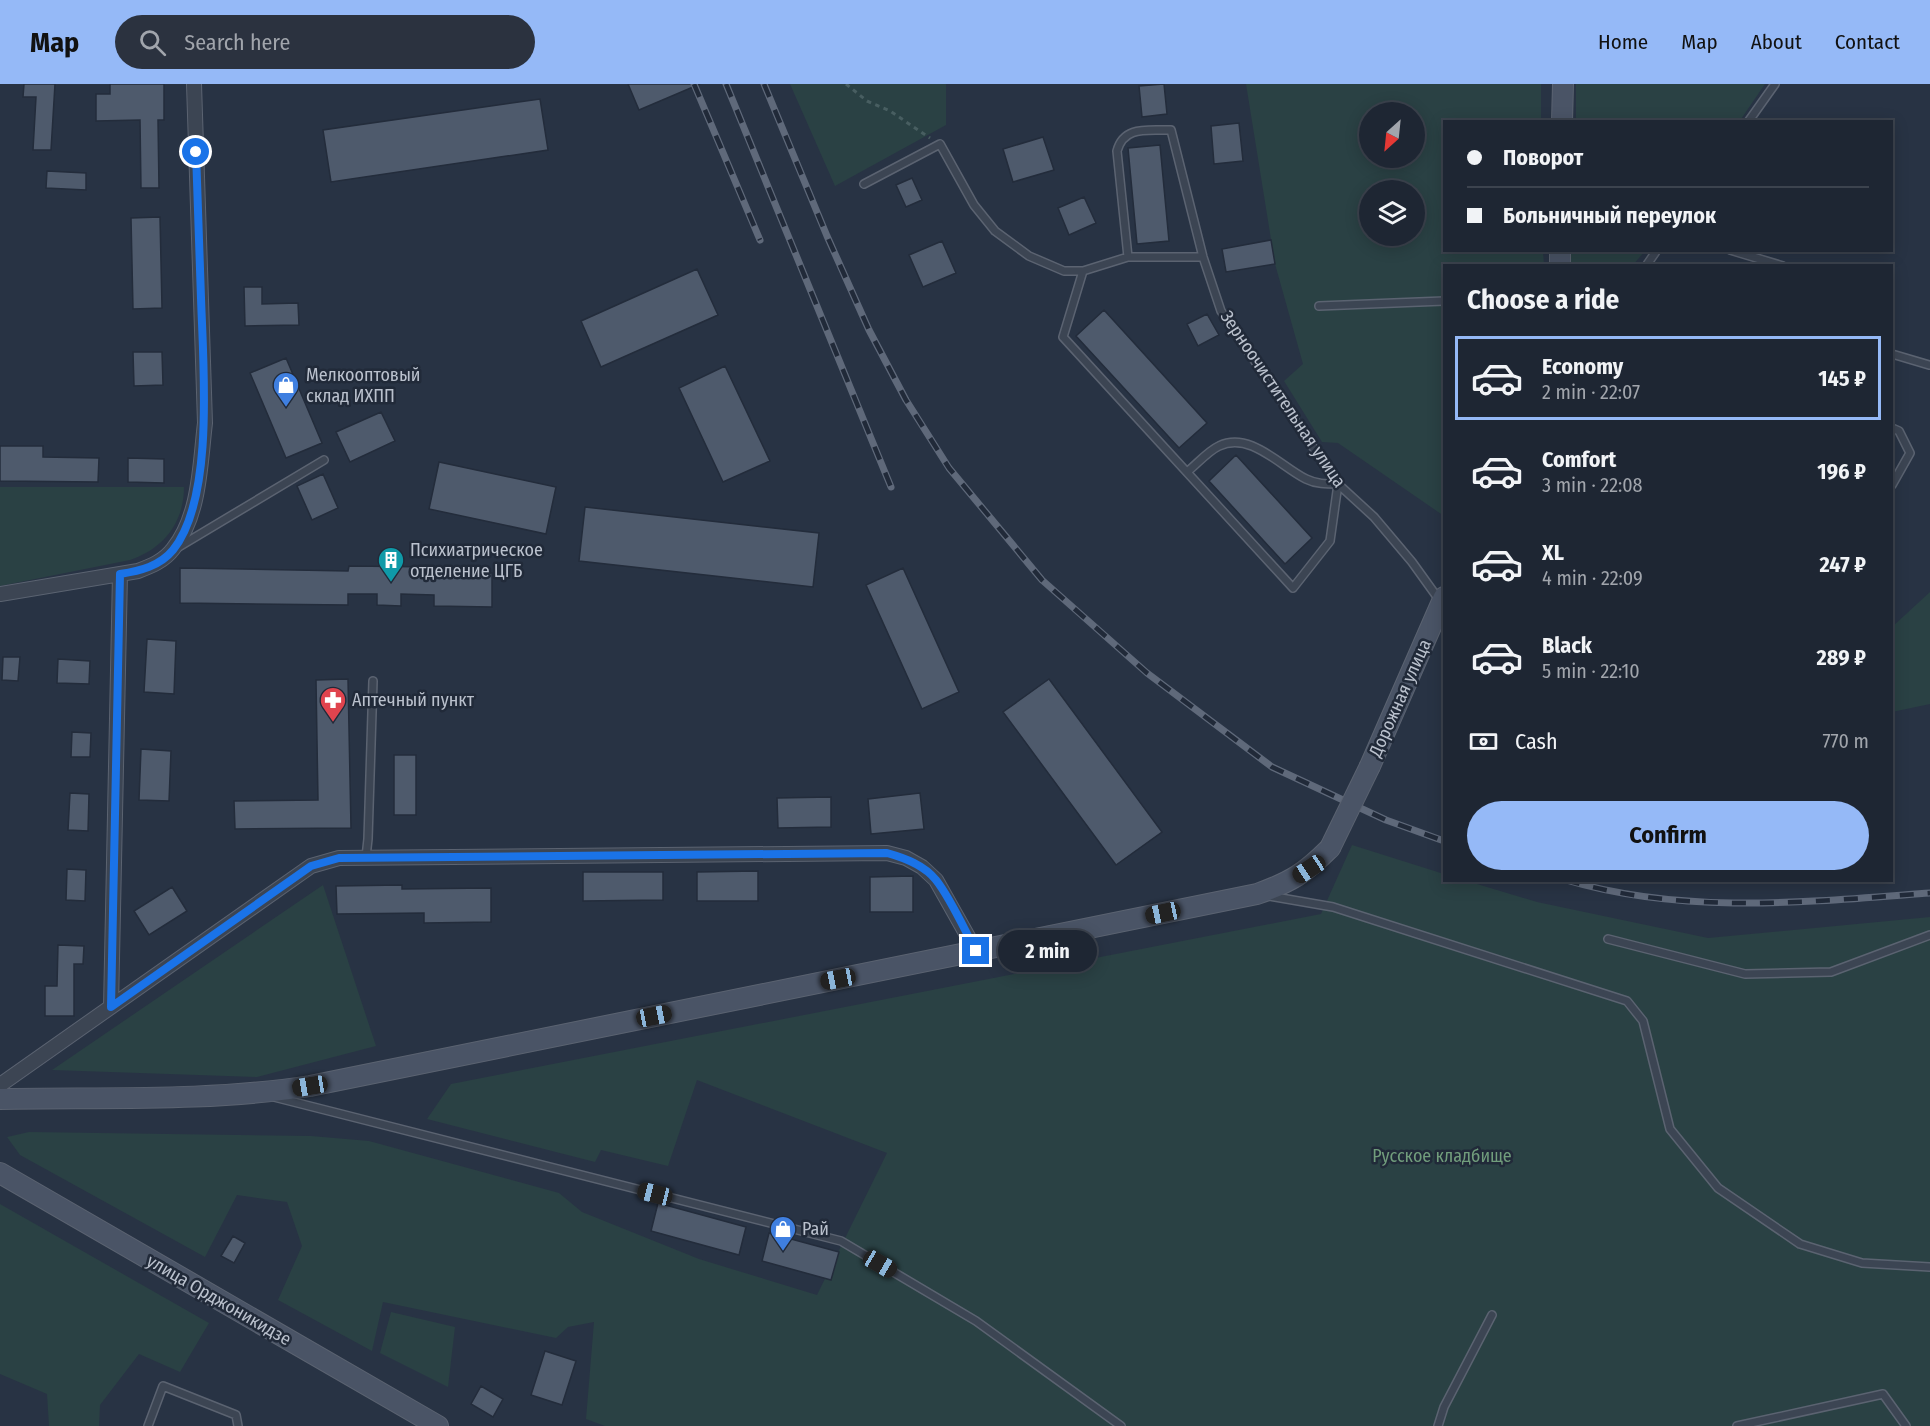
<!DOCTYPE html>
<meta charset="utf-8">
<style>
:root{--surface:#1e2633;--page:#2b323f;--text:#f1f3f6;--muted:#a1a5ac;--line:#3c434e;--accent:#95b9f7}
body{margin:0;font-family:"Fira Sans Condensed",sans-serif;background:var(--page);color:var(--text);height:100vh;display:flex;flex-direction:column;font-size:22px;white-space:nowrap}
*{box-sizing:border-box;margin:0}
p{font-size:20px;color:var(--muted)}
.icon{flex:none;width:33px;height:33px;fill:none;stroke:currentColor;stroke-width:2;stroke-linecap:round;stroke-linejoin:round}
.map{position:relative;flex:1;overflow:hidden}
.drawer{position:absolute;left:1443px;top:180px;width:450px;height:618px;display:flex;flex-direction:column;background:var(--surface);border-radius:0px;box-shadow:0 3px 15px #0003,0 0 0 2px var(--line)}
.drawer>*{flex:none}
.guide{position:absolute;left:1443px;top:36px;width:450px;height:132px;border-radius:0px;box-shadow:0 3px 15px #0003,0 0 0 2px var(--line);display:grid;align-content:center;height:132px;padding:0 24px;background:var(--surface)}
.needle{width:39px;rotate:207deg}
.controls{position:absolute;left:1359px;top:18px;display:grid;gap:12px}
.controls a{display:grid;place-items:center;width:66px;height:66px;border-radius:50%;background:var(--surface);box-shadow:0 3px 15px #0003,0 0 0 2px var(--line);font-size:30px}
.end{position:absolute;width:27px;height:27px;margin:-14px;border:8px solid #1a73e8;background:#fff;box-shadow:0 0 0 3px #fff}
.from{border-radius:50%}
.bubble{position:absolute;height:42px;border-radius:21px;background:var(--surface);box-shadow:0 3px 15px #0003,0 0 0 2px var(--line);font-size:20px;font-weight:700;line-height:42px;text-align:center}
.car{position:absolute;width:18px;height:36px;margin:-18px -9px;border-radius:8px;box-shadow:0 0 4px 2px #0007;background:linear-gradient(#222 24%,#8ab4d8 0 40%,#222 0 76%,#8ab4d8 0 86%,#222 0)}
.guide b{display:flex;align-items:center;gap:21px;height:57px;font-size:22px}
.guide b+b{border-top:2px solid var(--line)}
.guide i{width:15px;height:15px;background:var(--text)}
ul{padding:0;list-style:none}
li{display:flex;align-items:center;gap:18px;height:84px;margin:0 12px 9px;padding:0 12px;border:3px solid transparent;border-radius:0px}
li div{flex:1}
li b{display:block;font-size:22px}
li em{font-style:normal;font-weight:700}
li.selected{border-color:var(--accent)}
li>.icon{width:54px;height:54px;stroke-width:1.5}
h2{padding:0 24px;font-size:27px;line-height:72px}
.pay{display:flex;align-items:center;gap:15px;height:66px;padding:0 24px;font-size:22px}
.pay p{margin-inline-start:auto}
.cta{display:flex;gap:12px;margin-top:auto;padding:12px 24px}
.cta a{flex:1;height:69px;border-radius:36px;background:var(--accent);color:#111;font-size:24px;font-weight:700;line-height:69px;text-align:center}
header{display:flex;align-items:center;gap:36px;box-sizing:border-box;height:84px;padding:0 30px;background:var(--accent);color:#111}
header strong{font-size:28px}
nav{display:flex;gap:33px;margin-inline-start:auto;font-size:21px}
.search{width:420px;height:54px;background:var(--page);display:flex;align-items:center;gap:15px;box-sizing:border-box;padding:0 21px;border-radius:33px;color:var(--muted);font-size:22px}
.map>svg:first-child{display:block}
</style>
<header>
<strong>Map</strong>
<div class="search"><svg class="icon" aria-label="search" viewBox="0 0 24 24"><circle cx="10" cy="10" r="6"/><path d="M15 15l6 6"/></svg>Search here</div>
<nav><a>Home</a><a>Map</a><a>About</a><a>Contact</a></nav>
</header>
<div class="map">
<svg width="1930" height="1342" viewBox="0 0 1930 1342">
<rect width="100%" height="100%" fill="#283344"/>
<!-- green -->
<path fill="#2a4144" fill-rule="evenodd" d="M790,0H946V41L835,102Z
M1246,0H1541V37L1444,38V166L1543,167L1544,181L1444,182V432L1338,359L1322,358L1284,297L1303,280L1275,180ZM1370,28H1414V74H1370ZM1370,106H1414V152H1370Z
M1576,0H1765L1739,38L1576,37Z
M1571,167V166L1645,167L1632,182L1571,181Z
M0,403H184C184,439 163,465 130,476L0,502Z
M1930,508V620L1892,628V543Z
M1352,761L1444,790V796L1467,797L1537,818L1708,854L1930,833V1342H605L586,1335L594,1238L568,1243L556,1254L383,1218L372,1267L278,1216L302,1162L287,1118L237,1111L205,1173L20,1071L7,1053L29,1048L311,1052L369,1057L559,1109L582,1128L699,1175L817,1211L887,1069L697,996L668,1082L601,1066L595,1078L427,1035L451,1000L1321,830Z
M323,801L376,962L257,993L52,986Z
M0,1120L209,1239L180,1288L139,1270L100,1321L99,1342H49L47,1310L0,1290Z
M391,1228L455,1243L448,1303L380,1269Z"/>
<!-- building -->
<path fill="#4e5a6c" stroke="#232c3b" stroke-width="1.5" d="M24,0H55L51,66H33L36,13H23Z
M110,0H164V36H158L159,104H141L140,36L96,37V10H110Z
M628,0H700L639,26Z
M1164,0L1167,30L1142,33L1139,2Z
M540,15L548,66L331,98L323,46Z
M1239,39L1243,77L1214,80L1211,42Z
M1043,53L1054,86L1013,98L1003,65Z
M1160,61L1169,157L1137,160L1128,64Z
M47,87L86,89V106L46,104Z
M912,94L922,116L906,123L896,101Z
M1084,113L1096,139L1069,151L1058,124Z
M160,133L162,224L133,225L131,134Z
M1271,156L1275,180L1226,188L1222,165Z
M942,157L956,189L923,203L909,171Z
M697,185L718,231L601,283L581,237Z
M244,203H262V220L298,219L299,241L245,242Z
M1104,226L1207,339L1179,364L1076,252Z
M1207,230L1219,251L1198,262L1187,240Z
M133,268H162L163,301L134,302Z
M286,274L322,359L286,374L250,289Z
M725,282L770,377L723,398L679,304Z
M381,328L395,357L350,378L336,348Z
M0,362H43V373L99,374L98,398L0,397Z
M1236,371L1312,454L1285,480L1209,397Z
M128,374L164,375V399L128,398Z
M439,378L556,403L546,450L429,425Z
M323,390L338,424L312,436L297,402Z
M585,423L819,449L813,503L579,477Z
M349,482L435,483V488L492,489V523L434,522V511L401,510V522L377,521V510H348V521L180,519V484L348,487Z
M903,484L959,608L922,625L866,501Z
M147,555L176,557L174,610L144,608Z
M3,573H20L18,597L2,596Z
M58,575L90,577L89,600L57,599Z
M348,595L351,744L235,745L234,717L318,716L316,596Z
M1049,595L1162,748L1116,781L1003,628Z
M72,648L91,649L90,673H71Z
M141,665L171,667L169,717L139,716Z
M394,671H416V731H394Z
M70,709L89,710L88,747L68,746Z
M920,709L924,745L871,750L868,715Z
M831,713V743L778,744L777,714Z
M67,785L86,786L85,817L66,816Z
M758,787V817H697V788Z
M583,788H663V816L583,817Z
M913,792V828H870V793Z
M402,801V805L491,804V838L424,839V829L337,830L336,802Z
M172,803L187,827L149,851L134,827Z
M58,861L84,862L83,880H74V932H45V902H57Z
M658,1119L746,1143L739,1171L651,1147Z
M769,1149L839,1168L831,1196L762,1177Z
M233,1152L245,1159L234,1179L221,1172Z
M545,1267L576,1277L562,1321L531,1311Z
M481,1302L503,1315L493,1333L471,1320Z"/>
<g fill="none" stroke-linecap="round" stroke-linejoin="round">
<!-- lane casing -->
<g stroke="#5b6371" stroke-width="10">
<path id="lane" d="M1748,38L1775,0
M864,100L940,60L974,121L995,147L1029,172L1064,187H1083L1128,173H1203
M1730,166L1783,182
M1128,173L1117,67C1124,41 1148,47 1171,46L1203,173L1221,227L1338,400L1374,433L1412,478L1440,517
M1646,182L1657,166
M1083,187L1063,253L1293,504L1330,457L1338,400C1326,400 1316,400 1306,395C1280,382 1250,347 1219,362C1208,367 1197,380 1187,388
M1319,222L1444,217
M1892,270L1929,281
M1892,344L1899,347L1910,369L1892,401
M177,464L324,376
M366,773L368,755L373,597
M1269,812L1333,823L1627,917L1643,937L1670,1045L1718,1104L1800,1160L1862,1179L1930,1183
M1608,855L1745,890L1831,888L1930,851
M274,1013L841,1157L976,1237L1121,1342
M148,1342L163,1302L236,1331L238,1342
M1438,1342L1444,1323L1492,1231
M1737,1342L1883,1310L1906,1342"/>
</g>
<!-- street casing -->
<g stroke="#5b6371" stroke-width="16">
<path id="street" d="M0,510L138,487C151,482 164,477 173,465C200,432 200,380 205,339L194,0
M111,923L120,490
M0,1001L311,782L339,774L887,769L906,774L922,783L936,796L976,867"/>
</g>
<!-- secondary casing -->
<g stroke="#5b6371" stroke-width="22">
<path id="secondary" d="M1562,38L1563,0
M1560,182V166
M1370,682L1444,513
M0,1015C103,1013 208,1018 310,1002L1257,810C1291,798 1305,789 1330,764
M0,1089L438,1342"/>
</g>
<!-- path -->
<path stroke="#485e61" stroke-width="3" stroke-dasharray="4.5 4.5" stroke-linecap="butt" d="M846,0L867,17L890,27L930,54"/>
<!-- lane -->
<use href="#lane" stroke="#3c4553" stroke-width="7"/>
<!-- street -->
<use href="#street" stroke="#3c4553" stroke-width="14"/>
<!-- secondary -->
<use href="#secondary" stroke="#4a5466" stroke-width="20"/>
<!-- rail casing -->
<g stroke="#5f697a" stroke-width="7">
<path id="rail" d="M694,0L760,156
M726,0L891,403
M764,0L827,152L869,246L906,316L949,384L1042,496L1147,589L1272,683L1386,736L1444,757
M1566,796C1684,831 1809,818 1930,809"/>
</g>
<!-- rail -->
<use href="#rail" stroke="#212a39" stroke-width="4.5" stroke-dasharray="14" stroke-linecap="butt"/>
<!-- secondary-bridge casing -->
<g stroke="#5b6371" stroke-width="22" stroke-linecap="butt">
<path id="secondary-bridge" d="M1330,764L1370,682"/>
</g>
<!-- secondary-bridge -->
<use href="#secondary-bridge" stroke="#4a5466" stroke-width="20"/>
</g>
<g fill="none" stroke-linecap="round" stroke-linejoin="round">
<!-- route -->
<path stroke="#1a73e8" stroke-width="8" d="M196,68C198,117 199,166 201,214C203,279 215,414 173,466C160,482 140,487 120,490L111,923L311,782L339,774L887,769C905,774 924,781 936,796C951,815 964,845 976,867"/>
</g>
<!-- icons -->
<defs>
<g id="shop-pin" transform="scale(1.35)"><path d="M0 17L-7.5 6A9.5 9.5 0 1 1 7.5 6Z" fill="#3f7fe0" stroke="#212a39"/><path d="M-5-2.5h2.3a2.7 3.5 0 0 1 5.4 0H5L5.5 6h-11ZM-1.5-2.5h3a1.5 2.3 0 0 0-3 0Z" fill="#fff"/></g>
<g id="building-pin" transform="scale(1.35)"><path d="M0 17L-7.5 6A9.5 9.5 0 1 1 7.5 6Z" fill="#0f9aa8" stroke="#212a39"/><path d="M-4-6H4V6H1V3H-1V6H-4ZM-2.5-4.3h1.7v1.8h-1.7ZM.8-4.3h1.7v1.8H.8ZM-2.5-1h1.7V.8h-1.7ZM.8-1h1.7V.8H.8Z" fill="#fff"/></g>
<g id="pharmacy-pin" transform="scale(1.35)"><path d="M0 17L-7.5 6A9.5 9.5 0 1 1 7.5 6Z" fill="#e0444e" stroke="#212a39"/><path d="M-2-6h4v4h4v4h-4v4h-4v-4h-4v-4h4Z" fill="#fff"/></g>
</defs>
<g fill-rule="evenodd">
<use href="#shop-pin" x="286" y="301"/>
<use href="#building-pin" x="391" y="476"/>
<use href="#pharmacy-pin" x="333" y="616"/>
<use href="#shop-pin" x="783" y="1145"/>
</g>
<g text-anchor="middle" stroke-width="5" stroke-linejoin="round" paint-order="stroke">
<!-- poi labels -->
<g font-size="18" fill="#bac1cd" stroke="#212a39" text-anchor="start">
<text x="306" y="297">Мелкооптовый<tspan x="306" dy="21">склад ИХПП</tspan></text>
<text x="410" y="472">Психиатрическое<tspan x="410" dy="21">отделение ЦГБ</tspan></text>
<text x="352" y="622">Аптечный пункт</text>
<text x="802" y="1151">Рай</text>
</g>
<!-- street labels -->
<g font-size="18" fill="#bac1cd" stroke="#212a39">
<text transform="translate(1283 315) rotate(56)" y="6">Зерноочистительная улица</text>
<text transform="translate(1400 614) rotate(-66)" y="6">Дорожная улица</text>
<text transform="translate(219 1216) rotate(30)" y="6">улица Орджоникидзе</text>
</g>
<!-- park labels -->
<g font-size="18" fill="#719d7c" stroke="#212a39">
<text x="1442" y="1078">Русское кладбище</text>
</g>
</g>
</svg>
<div class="controls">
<a><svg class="needle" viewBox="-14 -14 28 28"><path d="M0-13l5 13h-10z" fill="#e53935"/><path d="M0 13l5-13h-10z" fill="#a1a5ac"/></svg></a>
<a><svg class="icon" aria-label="layers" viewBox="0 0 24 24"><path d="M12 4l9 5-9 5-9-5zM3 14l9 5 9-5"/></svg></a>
</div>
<i class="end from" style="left:196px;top:68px"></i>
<i class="end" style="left:976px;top:867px"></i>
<div class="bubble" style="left:998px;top:846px;width:99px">2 min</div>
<i class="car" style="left:1309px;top:785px;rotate:237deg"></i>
<i class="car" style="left:1163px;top:829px;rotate:258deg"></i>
<i class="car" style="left:838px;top:895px;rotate:259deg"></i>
<i class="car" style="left:654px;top:932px;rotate:79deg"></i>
<i class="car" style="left:310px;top:1002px;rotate:261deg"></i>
<i class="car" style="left:655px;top:1110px;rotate:284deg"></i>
<i class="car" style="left:880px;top:1180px;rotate:120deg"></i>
<div class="guide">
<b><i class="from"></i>Поворот</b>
<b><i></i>Больничный переулок</b>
</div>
<section class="drawer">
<h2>Choose a ride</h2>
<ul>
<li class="selected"><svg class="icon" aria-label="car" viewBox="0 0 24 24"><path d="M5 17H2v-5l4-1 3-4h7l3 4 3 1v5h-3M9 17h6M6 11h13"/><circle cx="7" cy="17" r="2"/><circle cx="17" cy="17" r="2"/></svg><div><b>Economy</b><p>2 min · 22:07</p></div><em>145 ₽</em></li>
<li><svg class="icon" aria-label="car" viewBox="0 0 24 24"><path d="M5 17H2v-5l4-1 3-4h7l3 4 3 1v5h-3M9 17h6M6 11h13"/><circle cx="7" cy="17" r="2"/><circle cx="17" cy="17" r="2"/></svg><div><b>Comfort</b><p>3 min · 22:08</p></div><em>196 ₽</em></li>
<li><svg class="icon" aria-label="car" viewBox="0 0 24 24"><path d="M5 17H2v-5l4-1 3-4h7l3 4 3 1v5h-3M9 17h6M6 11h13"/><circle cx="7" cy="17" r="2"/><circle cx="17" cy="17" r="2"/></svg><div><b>XL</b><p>4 min · 22:09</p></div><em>247 ₽</em></li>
<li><svg class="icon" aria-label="car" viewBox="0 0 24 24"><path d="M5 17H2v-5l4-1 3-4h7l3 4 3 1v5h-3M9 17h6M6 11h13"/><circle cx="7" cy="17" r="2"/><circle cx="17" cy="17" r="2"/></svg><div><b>Black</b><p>5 min · 22:10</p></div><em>289 ₽</em></li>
</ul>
<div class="pay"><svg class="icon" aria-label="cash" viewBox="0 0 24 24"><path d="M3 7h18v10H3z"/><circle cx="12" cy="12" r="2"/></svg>Cash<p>770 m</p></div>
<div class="cta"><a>Confirm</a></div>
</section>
</div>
